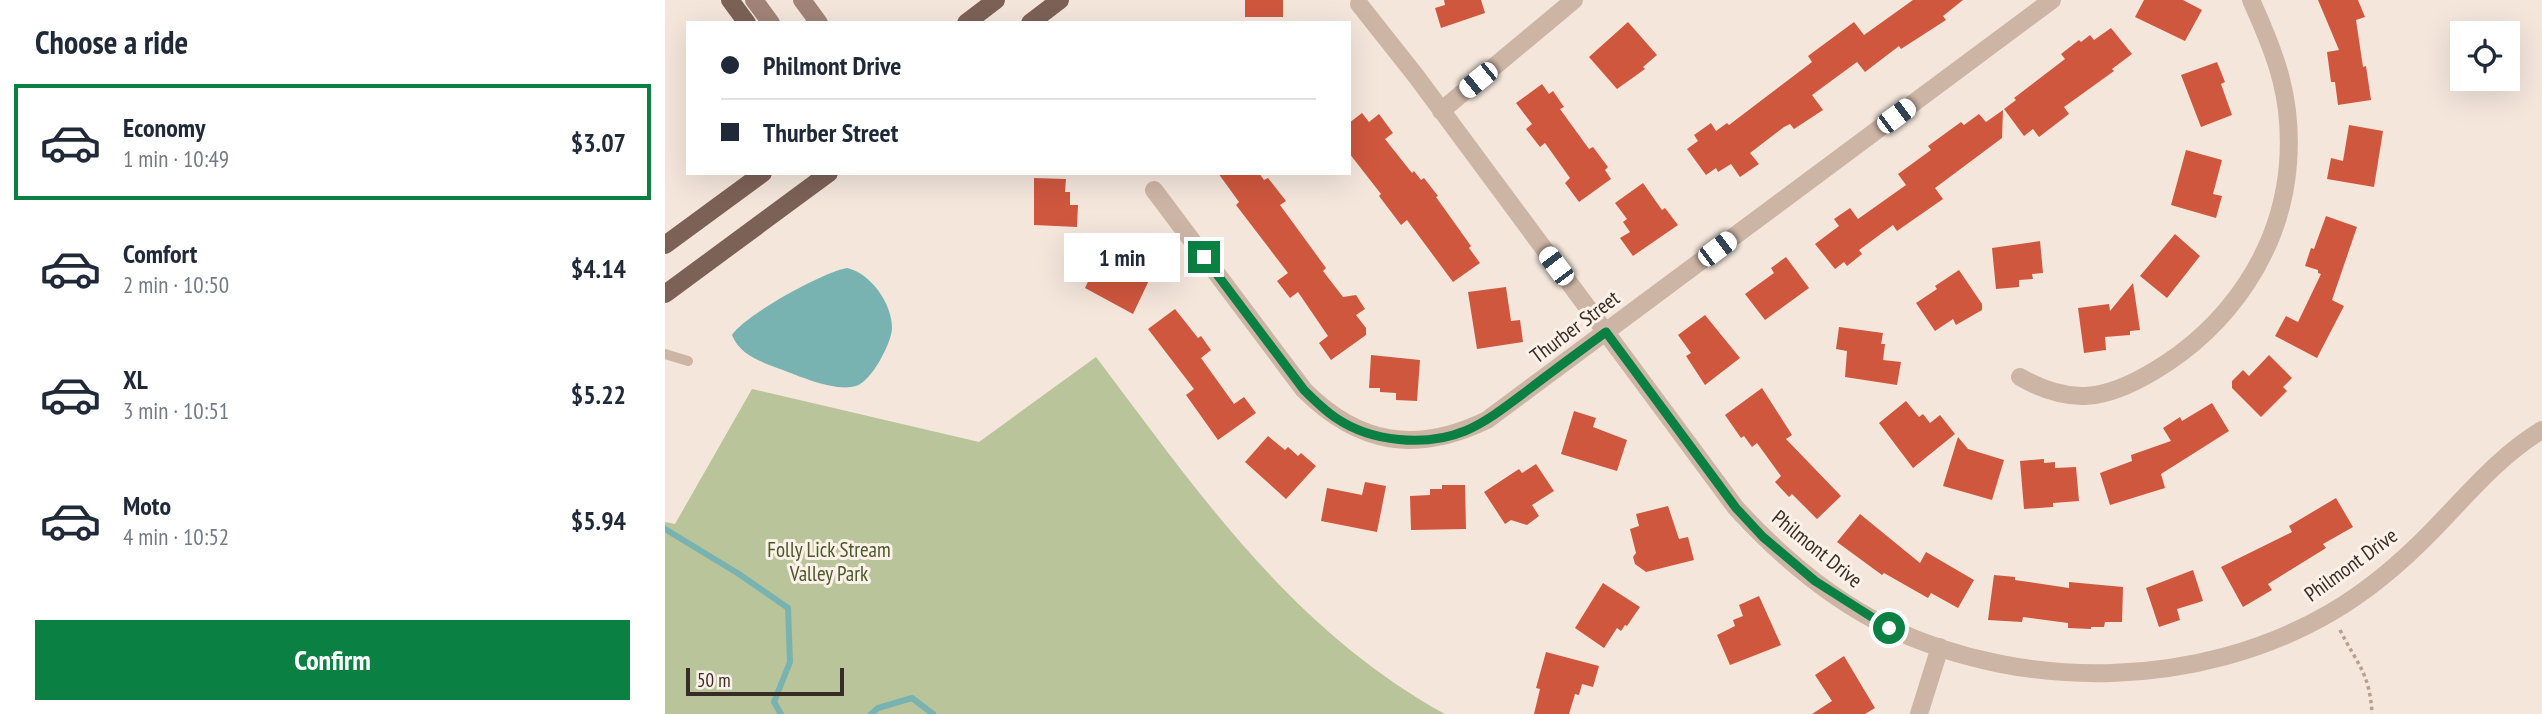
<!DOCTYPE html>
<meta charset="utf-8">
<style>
:root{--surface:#fff;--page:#f2f2f3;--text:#1f2937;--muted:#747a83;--line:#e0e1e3;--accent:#0b8043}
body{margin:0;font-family:"PT Sans Narrow",sans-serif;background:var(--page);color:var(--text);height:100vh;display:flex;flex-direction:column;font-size:26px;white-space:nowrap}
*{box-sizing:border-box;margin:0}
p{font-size:23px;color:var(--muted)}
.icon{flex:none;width:38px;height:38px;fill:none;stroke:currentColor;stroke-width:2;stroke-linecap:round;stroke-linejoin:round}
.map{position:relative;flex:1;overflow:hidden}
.panel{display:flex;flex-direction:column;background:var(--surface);width:665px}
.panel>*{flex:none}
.top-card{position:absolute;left:21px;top:21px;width:665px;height:154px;border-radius:0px;box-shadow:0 7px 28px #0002;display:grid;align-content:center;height:154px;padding:0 35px;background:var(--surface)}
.controls{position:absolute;left:1785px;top:21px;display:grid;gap:14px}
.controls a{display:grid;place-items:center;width:70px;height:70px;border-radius:0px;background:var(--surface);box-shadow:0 7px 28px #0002;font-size:35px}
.scale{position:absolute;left:21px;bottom:18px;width:158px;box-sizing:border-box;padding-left:7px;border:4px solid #382c27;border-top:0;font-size:19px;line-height:24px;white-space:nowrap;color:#382c27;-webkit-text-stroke:5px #fbf1e8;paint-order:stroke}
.end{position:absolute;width:32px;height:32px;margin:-16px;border:9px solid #0b8043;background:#fff;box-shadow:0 0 0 4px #fff}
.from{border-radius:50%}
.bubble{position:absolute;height:49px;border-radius:0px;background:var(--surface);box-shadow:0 7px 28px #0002;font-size:23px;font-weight:700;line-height:49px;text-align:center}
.car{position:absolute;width:21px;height:42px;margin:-21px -10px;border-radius:9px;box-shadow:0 0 5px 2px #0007;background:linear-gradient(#fff 24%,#345 0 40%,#fff 0 76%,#345 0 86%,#fff 0)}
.top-card b{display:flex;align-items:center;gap:24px;height:66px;font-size:26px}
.top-card b+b{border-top:2px solid var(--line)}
.top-card i{width:18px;height:18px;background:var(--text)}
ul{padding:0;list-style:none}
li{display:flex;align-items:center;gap:21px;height:116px;margin:0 14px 10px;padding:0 21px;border:4px solid transparent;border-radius:0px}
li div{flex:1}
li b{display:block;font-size:26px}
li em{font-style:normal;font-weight:700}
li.on{border-color:var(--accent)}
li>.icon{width:63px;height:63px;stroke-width:1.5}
h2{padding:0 35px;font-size:32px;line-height:84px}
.primary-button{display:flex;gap:14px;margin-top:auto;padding:14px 35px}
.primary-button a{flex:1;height:80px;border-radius:0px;background:var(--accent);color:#fff;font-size:28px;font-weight:700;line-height:80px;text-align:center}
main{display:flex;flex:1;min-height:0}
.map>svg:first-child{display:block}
</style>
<main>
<section class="panel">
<h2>Choose a ride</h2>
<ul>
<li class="on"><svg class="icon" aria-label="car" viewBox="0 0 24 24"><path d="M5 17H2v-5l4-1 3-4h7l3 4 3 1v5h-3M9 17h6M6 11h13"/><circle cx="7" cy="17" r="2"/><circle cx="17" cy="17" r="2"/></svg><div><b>Economy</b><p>1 min · 10:49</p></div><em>$3.07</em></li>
<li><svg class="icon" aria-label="car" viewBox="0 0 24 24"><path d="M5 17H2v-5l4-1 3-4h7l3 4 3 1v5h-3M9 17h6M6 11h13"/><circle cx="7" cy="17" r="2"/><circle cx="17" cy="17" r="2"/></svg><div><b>Comfort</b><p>2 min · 10:50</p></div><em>$4.14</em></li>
<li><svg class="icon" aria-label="car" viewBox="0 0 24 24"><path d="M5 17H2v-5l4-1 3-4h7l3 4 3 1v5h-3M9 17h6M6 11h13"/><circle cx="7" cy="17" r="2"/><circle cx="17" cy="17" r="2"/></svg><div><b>XL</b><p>3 min · 10:51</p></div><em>$5.22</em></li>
<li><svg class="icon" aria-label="car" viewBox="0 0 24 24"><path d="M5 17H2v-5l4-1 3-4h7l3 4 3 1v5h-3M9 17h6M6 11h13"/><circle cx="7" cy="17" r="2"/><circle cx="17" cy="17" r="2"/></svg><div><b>Moto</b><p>4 min · 10:52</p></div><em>$5.94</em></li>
</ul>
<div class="primary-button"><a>Confirm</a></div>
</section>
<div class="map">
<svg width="1877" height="714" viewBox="0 0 1877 714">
<rect width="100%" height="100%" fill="#f4e6db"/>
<!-- green -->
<path fill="#b9c49a" d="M431,357C534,493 626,629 780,714H0V522L10,524L87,389L314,442Z"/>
<!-- water -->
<path fill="#78b3b1" d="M182,268C206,273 228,305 227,329C226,344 206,382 191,386C171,392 136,377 118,370C99,363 75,356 67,335C80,315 158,272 182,268Z"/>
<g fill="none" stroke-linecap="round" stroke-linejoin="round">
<!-- stream -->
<path stroke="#78b3b1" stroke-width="6" d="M0,529L74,574L123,608L125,662L109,702L116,714
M206,714L213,708L247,698L268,714"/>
</g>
<!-- building -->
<path fill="#cf573e" d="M580,0H618V17H580Z
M779,0H816L820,13L776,28L770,8L780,5Z
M1248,0H1298L1278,16L1281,20L1236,49L1234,46L1200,72L1192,62L1147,95L1158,110L1129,129L1125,124L1119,127L1085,153L1094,164L1075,177L1066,164L1053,172L1051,168L1041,175L1022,149L1033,141L1029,135L1046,123L1051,131L1062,123L1064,125L1147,62L1143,56L1189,22L1199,35Z
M1479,0H1518L1537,10L1520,41L1470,17Z
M1653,0H1693L1700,17L1691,20L1698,67L1701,66L1706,100L1673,105L1670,82H1666L1662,52L1674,50Z
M963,22L992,55L978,67L980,69L952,89L924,57Z
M1446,28L1467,54L1447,69L1449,71L1399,107L1404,114L1374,137L1368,129L1359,136L1339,109L1351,100L1349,98L1400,59L1396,54L1414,40L1416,42L1425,35L1429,40Z
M1552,62L1560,82L1556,84L1567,115L1536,127L1516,75Z
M877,84L884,94L888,91L899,107L895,109L924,149L928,147L943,167L940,170L946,179L914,202L900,183L905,178L880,143L875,147L861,129L867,124L851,103Z
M1338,110L1337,138L1270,188L1278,199L1232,231L1228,225L1194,250L1197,254L1182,266L1179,262L1170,269L1150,244L1174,226L1169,219L1185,208L1193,219L1241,185L1233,174L1266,150L1263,146L1296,122L1299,125L1314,114L1321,122Z
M697,113L704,122L714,114L728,133L720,139L747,173L749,171L756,180L759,178L773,196L771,197L806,246L804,248L815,263L788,282L742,220L736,225L714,196L716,194L684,153V123Z
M1684,125L1718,131L1709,187L1662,179L1666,158L1678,161Z
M1521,150L1557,160L1548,194L1557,196L1551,218L1506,205Z
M553,173H594L599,180L603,178L621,201L615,205L661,268L658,271L678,297L691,295L700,309L691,315L701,328V335L666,360L654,343L663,336L633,292L625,298L612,281L623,273L571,205L574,202Z
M369,178L401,179L400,192H405V205H413L412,227L369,225Z
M978,183L997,210L1000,208L1013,225L968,256L955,238L965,232L958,222L962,219L950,203Z
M1661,216L1692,227L1667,300L1679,306L1652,358L1610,336L1621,316L1633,322L1656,274L1653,273V270L1640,266L1646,248L1649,249Z
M1510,234L1535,256L1502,298L1475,276Z
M1375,241L1378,273L1367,274L1368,279L1354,280V287L1331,289L1327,248Z
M1121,257L1144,288L1100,320L1080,294L1109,273L1106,268Z
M434,258L465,269L468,263L488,272L468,314L420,288Z
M1294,270L1317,304V310L1291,325L1288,319L1270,331L1251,303L1272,289L1270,286Z
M1468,283L1475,330L1465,331V335L1440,337L1441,350L1419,353L1413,308L1444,304L1445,311Z
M841,287L846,321L855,320L858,342L812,349L803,292Z
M510,309L533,338L536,336L546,350L536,358L569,404L579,397L591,413L553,440L521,395L529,389L483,329Z
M1040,315L1075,358L1040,385L1021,356L1026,353L1013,335Z
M1174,327L1218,333L1216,344H1220L1218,360L1236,362L1232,385L1180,377L1182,351L1171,349Z
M706,355L755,360L752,401L731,400V393L715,392V388H704Z
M1604,355L1627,378L1618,387L1622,391L1596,417L1567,388V381L1578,370L1584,376Z
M1097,388L1127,435L1121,439L1176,496L1152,519L1127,494L1124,497L1110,482L1116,476L1092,443L1087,447L1079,436L1076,438L1060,415Z
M1241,401L1254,417L1258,414L1265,423L1275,415L1290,434L1248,468L1214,423Z
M1547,403L1564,431L1496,474L1500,488L1445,505L1435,473L1467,461L1466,455L1506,441L1498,428L1515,417L1517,421Z
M909,411L931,418L928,427L962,440L952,471L896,454Z
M603,436L620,450L623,447L633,456L636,453L651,466L621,499L580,462Z
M1293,437L1303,449L1339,460L1327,500L1278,486Z
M1379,459V463L1390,462V468L1411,467L1414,501L1388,503V507L1359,509L1355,461Z
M871,464L889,491L867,505L874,516L862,525L846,520L840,524L819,492L854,469L857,473Z
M700,482L721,486L712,532L656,521L662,488L697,495Z
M777,485H800L801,529L746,530L745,496L765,495V489H777Z
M1671,498L1688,527L1658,544L1661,548L1603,584L1607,590L1578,607L1556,567L1627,532L1624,526Z
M1003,506L1014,539L1023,537L1029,560L981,572L970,564L968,557L971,553L965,529L974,526L971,514Z
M1195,514L1255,563L1261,552L1309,580L1293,608L1266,593L1263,598L1219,573L1217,575L1172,542Z
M1528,570L1538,601L1512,609L1515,620L1494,627L1481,588Z
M1329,575L1350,577V580L1404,588V582L1458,587L1457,622H1440L1439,627H1426V629L1403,628V623L1358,617L1357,622L1323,620Z
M938,583L975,607L962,626L960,625L956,631L952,628L939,648L910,628Z
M1094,596L1116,645L1065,665L1052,635L1070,626L1068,620L1078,616L1074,605Z
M881,652L934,666L928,687L917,684L914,695L910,694L904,714H869L875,689L871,688Z
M1179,656L1210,708L1200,714H1147L1167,701L1150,675Z"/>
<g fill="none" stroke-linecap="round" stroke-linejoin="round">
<!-- path -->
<path stroke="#b99f90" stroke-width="3.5" stroke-dasharray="3.5 3.5" stroke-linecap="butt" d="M1675,630C1692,664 1705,673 1707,714"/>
<!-- lane -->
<path stroke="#cdb5a6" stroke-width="10" d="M0,354L23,361"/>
<!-- street -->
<path stroke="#cdb5a6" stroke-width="18" d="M694,4L751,76L1071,508C1114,555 1167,600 1225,628C1361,692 1534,689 1665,613C1703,591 1738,561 1768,530C1803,494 1834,456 1877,430
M776,111L909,0
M489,190L639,390C694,445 752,454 822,420L1387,0
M1355,377C1405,406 1441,400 1489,371C1563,327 1616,252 1623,164C1628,100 1612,57 1586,0
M1254,714L1275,647"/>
<!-- secondary -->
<path stroke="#a18377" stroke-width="18" d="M89,0L106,23
M137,0L154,23"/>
<!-- primary -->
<path stroke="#7c6157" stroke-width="18" d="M65,0L82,23
M301,23L331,0
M365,23L395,0
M0,245L98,173
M0,294L164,173"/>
</g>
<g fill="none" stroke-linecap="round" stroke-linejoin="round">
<!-- route -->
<path stroke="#0b8043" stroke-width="9" d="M539,257L639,390C649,400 659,410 671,418C706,442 761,447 800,431C823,421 843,405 863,390C889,370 915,351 941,332L1071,508L1098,537L1150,581L1224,628"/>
</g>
<g text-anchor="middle" stroke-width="6" stroke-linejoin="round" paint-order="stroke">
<!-- street labels -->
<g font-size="21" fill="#382c27" stroke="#fbf1e8">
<text transform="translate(910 327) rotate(-37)" y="7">Thurber Street</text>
<text transform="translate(1152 549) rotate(39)" y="7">Philmont Drive</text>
<text transform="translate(1686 565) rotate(-36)" y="7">Philmont Drive</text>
</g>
<!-- park labels -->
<g font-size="21" fill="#4b5929" stroke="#fbf1e8">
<text x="164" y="557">Folly Lick Stream<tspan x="164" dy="24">Valley Park</tspan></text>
</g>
</g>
</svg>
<div class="controls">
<a><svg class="icon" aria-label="locate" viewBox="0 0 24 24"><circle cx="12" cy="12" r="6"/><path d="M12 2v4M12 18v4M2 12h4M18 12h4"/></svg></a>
</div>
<div class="scale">50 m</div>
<i class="end from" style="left:1224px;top:628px"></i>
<i class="end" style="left:539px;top:257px"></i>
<div class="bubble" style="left:399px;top:233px;width:116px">1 min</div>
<i class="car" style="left:813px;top:80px;rotate:231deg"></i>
<i class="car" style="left:1231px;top:116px;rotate:53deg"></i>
<i class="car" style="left:1052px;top:249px;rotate:53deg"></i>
<i class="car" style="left:891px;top:266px;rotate:323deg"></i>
<div class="top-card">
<b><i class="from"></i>Philmont Drive</b>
<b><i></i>Thurber Street</b>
</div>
</div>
</main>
